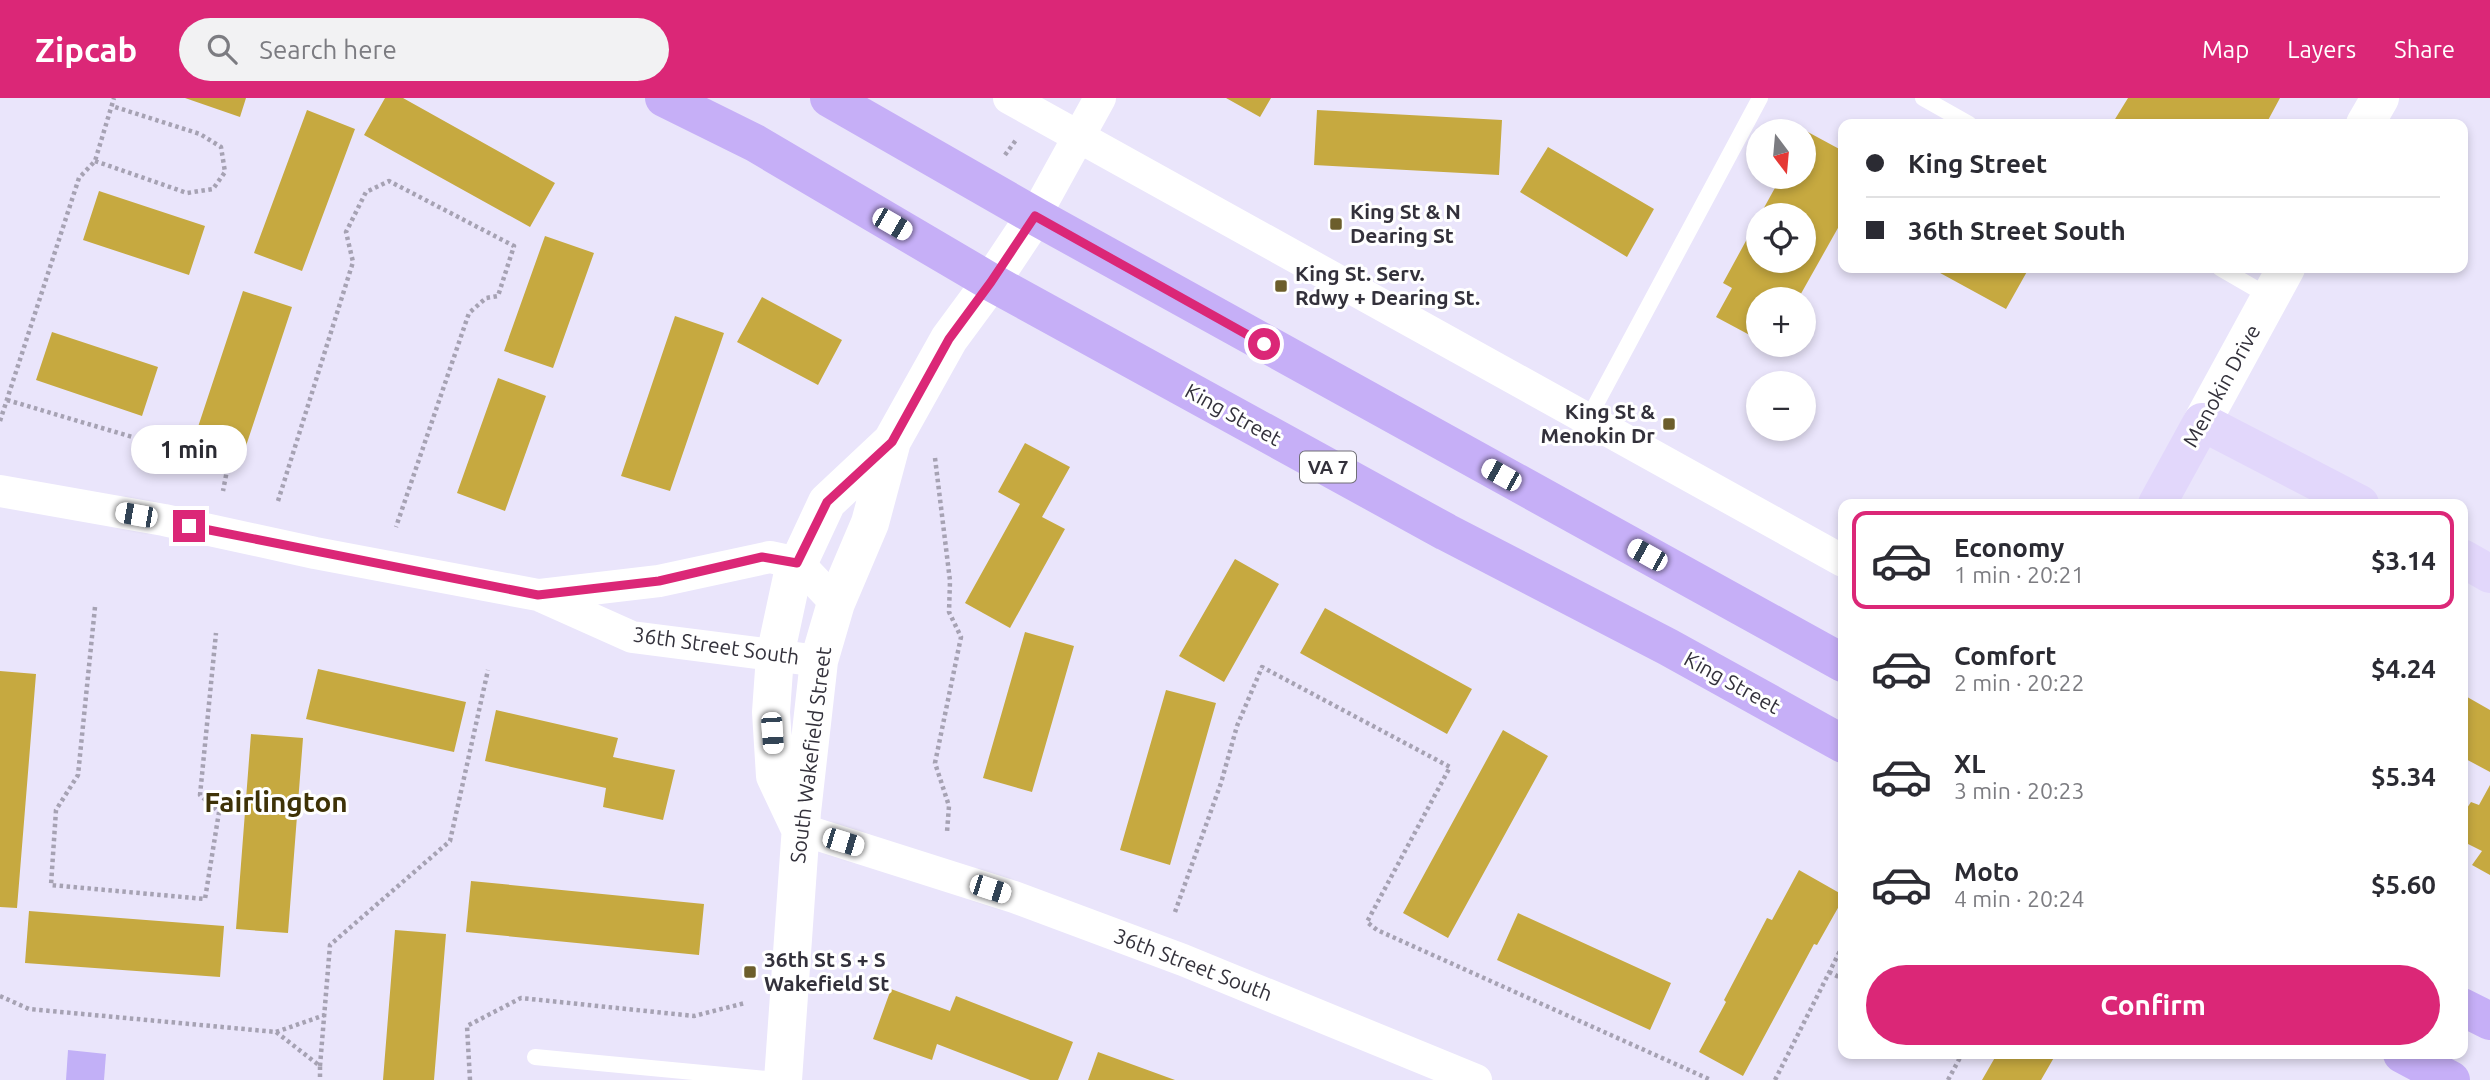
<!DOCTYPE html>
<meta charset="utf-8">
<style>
:root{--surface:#fff;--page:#f2f2f3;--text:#2b2b33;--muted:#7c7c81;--line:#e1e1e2;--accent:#db2777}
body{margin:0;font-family:Ubuntu,sans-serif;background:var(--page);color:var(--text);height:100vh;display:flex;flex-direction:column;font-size:26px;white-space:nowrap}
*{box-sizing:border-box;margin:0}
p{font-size:23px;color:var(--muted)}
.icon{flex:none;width:38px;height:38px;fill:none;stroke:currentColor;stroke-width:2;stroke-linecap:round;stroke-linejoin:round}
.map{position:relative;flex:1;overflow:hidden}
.side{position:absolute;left:1838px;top:401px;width:630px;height:560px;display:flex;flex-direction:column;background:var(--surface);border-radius:14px;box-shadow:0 4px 10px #0003}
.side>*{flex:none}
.hud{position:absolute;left:1838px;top:21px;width:630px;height:154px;border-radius:14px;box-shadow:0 4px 10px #0003;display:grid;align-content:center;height:154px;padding:0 28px;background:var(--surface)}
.needle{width:46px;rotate:164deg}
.buttons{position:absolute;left:1746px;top:21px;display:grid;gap:14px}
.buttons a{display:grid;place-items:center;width:70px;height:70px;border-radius:50%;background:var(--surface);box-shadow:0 4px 10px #0003;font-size:35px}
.end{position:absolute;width:32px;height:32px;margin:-16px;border:9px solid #db2777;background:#fff;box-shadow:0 0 0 4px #fff}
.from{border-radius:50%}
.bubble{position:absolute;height:49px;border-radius:24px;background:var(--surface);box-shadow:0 4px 10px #0003;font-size:23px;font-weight:600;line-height:49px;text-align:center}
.car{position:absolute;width:21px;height:42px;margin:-21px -10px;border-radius:9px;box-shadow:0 0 5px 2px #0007;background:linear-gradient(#fff 24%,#345 0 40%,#fff 0 76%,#345 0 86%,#fff 0)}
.hud b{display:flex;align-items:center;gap:24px;height:66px;font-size:26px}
.hud b+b{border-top:2px solid var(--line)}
.hud i{width:18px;height:18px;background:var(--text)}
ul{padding:12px 0 0;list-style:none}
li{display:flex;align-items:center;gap:21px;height:98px;margin:0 14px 10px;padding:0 14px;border:4px solid transparent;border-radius:14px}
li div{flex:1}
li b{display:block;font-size:26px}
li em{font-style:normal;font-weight:600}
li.active{border-color:var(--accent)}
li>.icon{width:63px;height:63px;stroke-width:1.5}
.primary-button{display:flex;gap:14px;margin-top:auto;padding:14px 28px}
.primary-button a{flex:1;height:80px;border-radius:42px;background:var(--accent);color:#fff;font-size:28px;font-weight:600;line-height:80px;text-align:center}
header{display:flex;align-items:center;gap:42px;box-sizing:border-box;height:98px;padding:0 35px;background:var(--accent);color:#fff}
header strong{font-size:33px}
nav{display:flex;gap:38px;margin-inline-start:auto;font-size:24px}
.search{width:490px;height:63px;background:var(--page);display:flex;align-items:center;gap:18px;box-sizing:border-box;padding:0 24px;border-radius:38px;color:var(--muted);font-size:26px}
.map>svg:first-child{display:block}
</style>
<header>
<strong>Zipcab</strong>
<div class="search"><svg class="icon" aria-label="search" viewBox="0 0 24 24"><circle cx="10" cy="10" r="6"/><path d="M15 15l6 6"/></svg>Search here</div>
<nav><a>Map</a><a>Layers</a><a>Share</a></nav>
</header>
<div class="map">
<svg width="2490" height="982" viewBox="0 0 2490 982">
<rect width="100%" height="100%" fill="#eae5fb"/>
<!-- water -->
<path fill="#c2b0f7" d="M68,952L106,956L104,982H66Z"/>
<!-- building -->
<path fill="#c6a940" d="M185,0H246L240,19Z
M385,0H403L555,85L530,129L364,37Z
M1226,0H1271L1260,19Z
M2128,0H2280L2266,26H2112Z
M307,12L355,31L302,173L254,155Z
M1317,12L1502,22L1499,77L1314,67Z
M1806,33L1843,53V121L1798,201H1759V242L1716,219L1732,190L1723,185L1759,119V163H1804V117H1760L1781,79H1804Z
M1548,49L1654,111L1627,159L1520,94Z
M99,93L205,128L189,177L83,142Z
M545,138L594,155L553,270L504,253Z
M1931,170H2029L2006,211Z
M243,193L292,209L244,354L195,338Z
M762,199L842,242L818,287L737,244Z
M675,218L724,235L670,393L621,378Z
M52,234L158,269L142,318L36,282Z
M498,280L546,298L505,413L457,395Z
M1025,345L1070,369L1042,419L1065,431L1010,530L965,505L1020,406L998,394Z
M1235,461L1279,486L1224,584L1179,558Z
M1325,510L1472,591L1447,636L1300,555Z
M1025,534L1074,548L1032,694L983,680Z
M318,571L466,604L454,654L306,621Z
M0,573L36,576L17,810L0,809Z
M1166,592L1216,605L1170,767L1120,752Z
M2462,596L2490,612V674L2462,659Z
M496,612L618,640L613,659L675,672L663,722L603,709L606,690L485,663Z
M1503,632L1548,658L1448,840L1403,815Z
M251,636L303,640L288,835L236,831Z
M2490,687V777L2472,767L2482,753L2462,743V707L2467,710L2471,704L2479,707Z
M1799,772L1843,797V801L1817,847L1814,846L1743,978L1699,954L1726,904L1724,902L1767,820L1772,822Z
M471,783L704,806L699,857L466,834Z
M29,813L224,828L220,879L25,865Z
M1518,815L1671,885L1650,932L1497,862Z
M395,832L446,836L434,982H383Z
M891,891L950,913L956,898L1073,944L1058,982H1030L937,946L932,962L873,941Z
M1098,954L1175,982H1088Z
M1997,956H2056L2041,982H1982Z"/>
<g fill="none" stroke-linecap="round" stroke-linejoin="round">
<!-- path -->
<path stroke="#a6a2b3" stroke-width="4.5" stroke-dasharray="3.5 3.5" stroke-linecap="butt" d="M1005,57L1016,42
M95,63L187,95L213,91L225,74L221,49L200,36L112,8
M7,302L156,346L229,362L223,393
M0,323L79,80L95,63L114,0
M935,360L950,483L949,514L961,539L935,665L949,708L947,734
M278,403L353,164L346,134L366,94L389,83L514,148L498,198L486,200L469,215L396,429
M95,509L78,677L56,712L51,787L205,801L219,714L200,697L216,535
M1175,814L1221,685L1237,628L1262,569L1450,669L1367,824L1377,832L1711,982
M1829,874L1843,881
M0,898L29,911L276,934L320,968V982
M276,934L325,917
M320,968L330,847L450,743L488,572
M470,982L467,928L521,900L694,918L745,905
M1775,982L1843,847
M1948,982L1962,956"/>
<!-- service -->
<path stroke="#fff" stroke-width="16" d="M1923,0L1969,26
M2220,170L2270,199
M1588,321L1760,0
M535,959L778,982"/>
<!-- minor -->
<path stroke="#fff" stroke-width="32" d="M1009,0L1843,463
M1035,118L1100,0
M0,393L164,422L315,455L538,497L632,539L819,563
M540,497L659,483L770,459L798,465L836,505
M800,731L1014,799L1183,862L1476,982"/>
<!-- tertiary -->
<path stroke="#fff" stroke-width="38" d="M2365,26L2380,0
M2202,324L2286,170
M800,731L775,678L771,614L775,558L792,479L827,404L892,343
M783,982L802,714L819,563L836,505L870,425L892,343L949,241L991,184L1035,118"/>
<!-- secondary -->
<path stroke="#e2d7fb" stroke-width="38" d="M2157,406L2202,324L2360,406
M2462,460L2490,476"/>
<!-- primary -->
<path stroke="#c6aff7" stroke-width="38" d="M664,0L755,45L991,184L1446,434L1668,549L1843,646
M829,0L1035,118L1843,565
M2462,909L2490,923
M2402,956L2451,982"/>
</g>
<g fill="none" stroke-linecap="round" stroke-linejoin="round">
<!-- route -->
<path stroke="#db2777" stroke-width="9" d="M189,428L538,497L659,483L762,459L797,465L827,404L892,344L949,241L991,184L1035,118L1264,246"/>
</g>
<!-- markers -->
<g fill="#6c5e2b" stroke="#fff" stroke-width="2.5">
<rect x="1329" y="119" width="14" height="14" rx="3.5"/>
<rect x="1274" y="181" width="14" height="14" rx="3.5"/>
<rect x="1662" y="319" width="14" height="14" rx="3.5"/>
<rect x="743" y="867" width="14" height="14" rx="3.5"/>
</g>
<g text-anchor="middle" stroke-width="6" stroke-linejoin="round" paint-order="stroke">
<!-- shield labels -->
<rect fill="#fff" stroke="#706f76" stroke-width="2" x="1300" y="353.5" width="56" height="31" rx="5"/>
<g font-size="19" font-weight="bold" fill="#33313b">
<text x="1328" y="376">VA 7</text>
</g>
<!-- poi labels -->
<g font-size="21" font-weight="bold" fill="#33313b" stroke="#fff" text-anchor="start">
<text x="1350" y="121">King St &amp; N<tspan x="1350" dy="24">Dearing St</tspan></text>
<text x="1295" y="183">King St. Serv.<tspan x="1295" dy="24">Rdwy + Dearing St.</tspan></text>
<text x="1655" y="321" text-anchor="end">King St &amp;<tspan x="1655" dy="24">Menokin Dr</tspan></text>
<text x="764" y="869">36th St S + S<tspan x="764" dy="24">Wakefield St</tspan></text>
</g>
<!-- street labels -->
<g font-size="21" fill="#33313b" stroke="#fff">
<text transform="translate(2222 288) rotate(-61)" y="7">Menokin Drive</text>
<text transform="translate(1233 317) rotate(29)" y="7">King Street</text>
<text transform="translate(716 548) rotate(8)" y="7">36th Street South</text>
<text transform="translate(1732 585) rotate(29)" y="7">King Street</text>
<text transform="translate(811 657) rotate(-83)" y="7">South Wakefield Street</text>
<text transform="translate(1193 867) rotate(21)" y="7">36th Street South</text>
</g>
<!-- district labels -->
<g font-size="28" font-weight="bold" fill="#3e3207" stroke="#fff">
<text x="276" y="714">Fairlington</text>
</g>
</g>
</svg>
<div class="buttons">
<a><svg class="needle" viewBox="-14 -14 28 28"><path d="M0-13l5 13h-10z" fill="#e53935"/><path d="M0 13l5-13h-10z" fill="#7c7c81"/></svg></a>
<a><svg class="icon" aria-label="locate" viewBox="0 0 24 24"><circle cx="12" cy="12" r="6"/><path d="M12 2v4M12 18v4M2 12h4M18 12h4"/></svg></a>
<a>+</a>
<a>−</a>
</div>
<i class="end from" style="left:1264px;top:246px"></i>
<i class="end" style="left:189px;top:428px"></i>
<div class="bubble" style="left:131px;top:327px;width:116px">1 min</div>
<i class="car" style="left:892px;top:126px;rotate:120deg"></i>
<i class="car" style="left:1501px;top:377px;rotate:299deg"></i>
<i class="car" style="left:136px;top:417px;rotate:280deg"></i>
<i class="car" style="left:1647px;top:457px;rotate:299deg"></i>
<i class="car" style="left:772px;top:635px;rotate:176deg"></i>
<i class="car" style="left:843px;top:744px;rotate:107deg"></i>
<i class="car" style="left:990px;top:791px;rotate:108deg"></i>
<div class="hud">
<b><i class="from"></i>King Street</b>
<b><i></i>36th Street South</b>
</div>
<section class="side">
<ul>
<li class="active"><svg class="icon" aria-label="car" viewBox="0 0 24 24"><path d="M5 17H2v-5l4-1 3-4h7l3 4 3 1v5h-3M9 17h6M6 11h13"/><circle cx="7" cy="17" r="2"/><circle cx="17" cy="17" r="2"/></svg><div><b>Economy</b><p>1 min · 20:21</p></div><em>$3.14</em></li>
<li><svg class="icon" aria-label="car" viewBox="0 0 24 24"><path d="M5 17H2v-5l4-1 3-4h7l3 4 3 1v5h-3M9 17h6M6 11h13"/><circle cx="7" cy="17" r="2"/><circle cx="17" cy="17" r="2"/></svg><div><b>Comfort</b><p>2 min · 20:22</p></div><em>$4.24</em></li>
<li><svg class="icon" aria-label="car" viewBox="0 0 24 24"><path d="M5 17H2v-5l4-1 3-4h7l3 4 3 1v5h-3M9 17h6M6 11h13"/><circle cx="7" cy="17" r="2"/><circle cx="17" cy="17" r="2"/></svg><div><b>XL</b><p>3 min · 20:23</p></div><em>$5.34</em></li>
<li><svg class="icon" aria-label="car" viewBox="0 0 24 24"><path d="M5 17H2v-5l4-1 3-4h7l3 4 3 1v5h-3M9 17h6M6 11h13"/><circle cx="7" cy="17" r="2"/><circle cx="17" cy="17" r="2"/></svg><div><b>Moto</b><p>4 min · 20:24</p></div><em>$5.60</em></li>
</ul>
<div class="primary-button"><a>Confirm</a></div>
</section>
</div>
